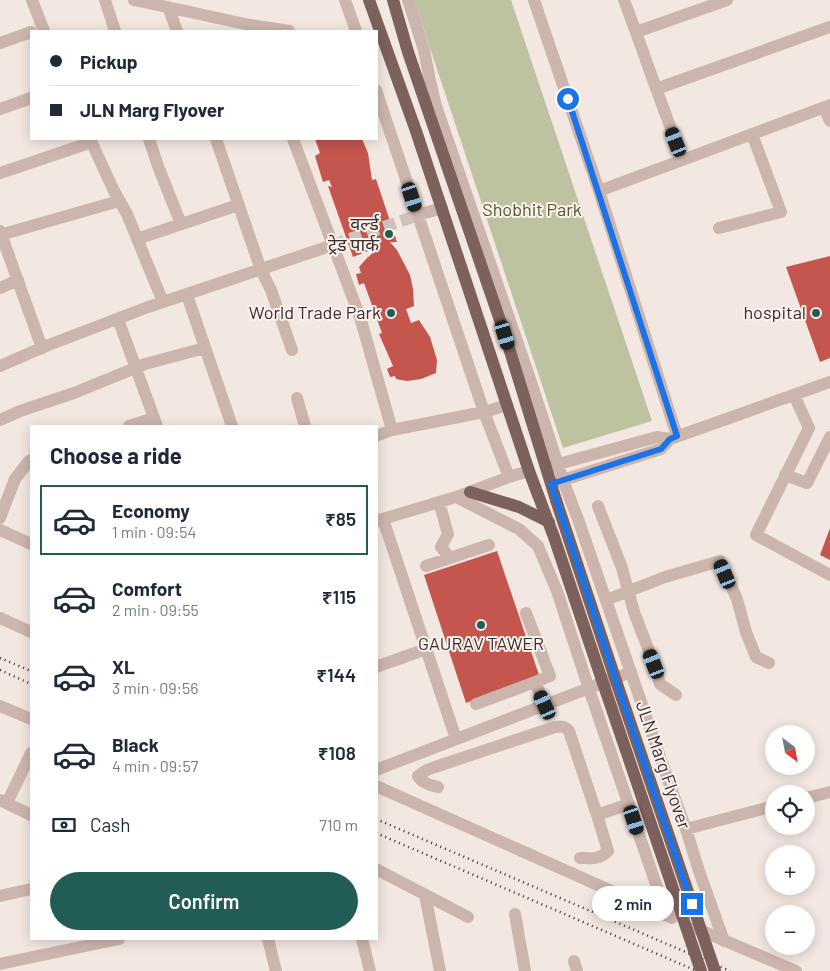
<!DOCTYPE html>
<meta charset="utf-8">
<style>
:root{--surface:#fff;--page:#f6f6f7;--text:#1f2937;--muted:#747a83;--line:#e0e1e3;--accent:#215c55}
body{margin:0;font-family:Barlow,"Noto Sans Devanagari",sans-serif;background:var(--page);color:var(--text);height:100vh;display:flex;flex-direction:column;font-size:19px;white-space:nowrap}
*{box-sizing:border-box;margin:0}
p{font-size:16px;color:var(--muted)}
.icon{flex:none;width:28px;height:28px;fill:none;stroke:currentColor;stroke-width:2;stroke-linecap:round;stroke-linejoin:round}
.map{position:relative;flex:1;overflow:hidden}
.sheet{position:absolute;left:30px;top:425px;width:348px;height:515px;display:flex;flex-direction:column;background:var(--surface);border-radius:0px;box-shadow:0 2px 12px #0003}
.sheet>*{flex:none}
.banner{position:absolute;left:30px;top:30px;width:348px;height:110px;border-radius:0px;box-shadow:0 2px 12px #0003;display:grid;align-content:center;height:110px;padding:0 20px;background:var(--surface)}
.needle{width:32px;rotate:148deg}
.controls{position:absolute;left:765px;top:725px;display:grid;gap:10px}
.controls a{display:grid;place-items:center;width:50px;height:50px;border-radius:50%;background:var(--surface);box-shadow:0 2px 12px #0003;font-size:25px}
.end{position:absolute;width:22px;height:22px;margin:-11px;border:6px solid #1a73e8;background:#fff;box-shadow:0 0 0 2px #fff}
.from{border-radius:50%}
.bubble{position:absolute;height:35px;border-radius:18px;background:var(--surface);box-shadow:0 2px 12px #0003;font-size:16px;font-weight:600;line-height:35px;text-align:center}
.car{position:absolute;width:15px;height:30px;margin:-15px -8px;border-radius:6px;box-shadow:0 0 4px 1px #0007;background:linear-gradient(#222 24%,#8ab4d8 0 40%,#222 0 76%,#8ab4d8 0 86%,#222 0)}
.banner b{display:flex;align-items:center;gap:18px;height:48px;font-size:19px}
.banner b+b{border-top:1px solid var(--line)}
.banner i{width:12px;height:12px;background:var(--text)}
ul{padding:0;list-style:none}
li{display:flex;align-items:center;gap:15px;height:70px;margin:0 10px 8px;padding:0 10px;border:2px solid transparent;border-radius:0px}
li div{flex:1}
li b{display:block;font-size:19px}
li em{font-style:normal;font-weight:600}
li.selected{border-color:var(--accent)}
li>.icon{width:45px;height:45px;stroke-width:1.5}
h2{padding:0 20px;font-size:22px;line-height:60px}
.pay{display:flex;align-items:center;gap:12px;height:55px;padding:0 20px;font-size:19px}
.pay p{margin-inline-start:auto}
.cta{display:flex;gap:10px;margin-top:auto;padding:10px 20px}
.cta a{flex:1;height:58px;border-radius:30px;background:var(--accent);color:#fff;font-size:20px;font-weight:600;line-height:58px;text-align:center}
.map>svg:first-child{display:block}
</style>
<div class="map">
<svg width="830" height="971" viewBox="0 0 830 971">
<rect width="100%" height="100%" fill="#f3e7e1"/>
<!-- green -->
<path fill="#bdc3a0" d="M414,0H511L652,421L563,448Z"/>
<!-- building -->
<path fill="#c4564e" d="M315,139H362L368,153L372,180L376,179L397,242H390L397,250L410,275L413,289L414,306L406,309L411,323L419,320L430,337L437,360L436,373L421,379L407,381L396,379L395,376L390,377L387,369L393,366L379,334L382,333L364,283L359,285L356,274L361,273L359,267L367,258L381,246L353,257L328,186L332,187L329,180L323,182L315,156L320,153Z
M830,256V358L820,362L786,267Z
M830,528V560L820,555Z
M497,551L539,675L466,703L424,575Z"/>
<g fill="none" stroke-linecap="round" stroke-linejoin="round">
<!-- minor-tunnel -->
<path stroke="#cec2bd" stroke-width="12" stroke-dasharray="12 6" stroke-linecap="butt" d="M333,245L418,215"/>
<!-- minor -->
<path stroke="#ccb5ac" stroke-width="12" d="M32,0L44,31
M105,0L115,31
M134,0L250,25L289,31
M345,0L356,31
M408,0L424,50L430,81L436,106L530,379L563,480L579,522L668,780L686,829L699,871L724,941
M534,0L599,191L677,436
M624,0C644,53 662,107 683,160
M168,7L177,31
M636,32L727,0
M0,43L31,32
M656,89L830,27
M376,90L484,412L509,477
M824,107L830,121
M0,109L31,98
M90,139L114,191L127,214L163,302
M149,139L158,166L181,224
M216,139L261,270L271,290L292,350
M293,139L360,317L392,430L376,436
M0,173L92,142
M599,191L830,105
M418,215L442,208
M719,228L781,212L752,134
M0,231L42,348
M0,235L119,201
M137,239L238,205
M0,288L18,280
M187,295L232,426
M118,319L157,426
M0,366L46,346L148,307L333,245
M794,395L809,428L756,535L830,575
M297,398L305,426
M0,420L20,411L74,393L145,364L205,348
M129,426L154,418
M392,430L484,412L507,405
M551,466L657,437L670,439L830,382
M785,475L807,483L830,437
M555,482L563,480L661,449L670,439
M456,497L519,529L538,546L557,591L589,689L658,890L670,917
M439,502L448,534L441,547L450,558L489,545
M598,506L622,568L634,612L654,664L660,684L676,695
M0,518L15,479L29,461L31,460
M383,519L456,739
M376,521L456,497L509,477L529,471
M0,530L31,544
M426,566L450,558
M606,600L665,577L720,561L737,599L746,632L756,657L769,663
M526,613L550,676L535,682L545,705
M0,618L31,632
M376,667L426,649
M476,704L535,682
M0,706L31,719
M376,770L631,672
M376,786L672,918
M438,787C430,785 422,783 418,776L427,770L435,767L555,727C561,726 565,726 569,731L597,815
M806,798L830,792
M0,800L31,815
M7,803L31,753
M686,829L774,806
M580,858C592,858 599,860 608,851L597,815L629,804
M376,869L468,917
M425,895L440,971
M0,896L31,889
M515,914L525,971
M695,928L796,971
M268,939L276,971
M362,939L370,971
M574,961L577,971
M0,964L119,939"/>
<!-- major -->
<path stroke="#7c615d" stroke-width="12" d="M369,0L416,131L507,405L529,471L554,537L601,677
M393,0L408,52L505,335L556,500
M470,492L519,507L549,522"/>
<!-- rail -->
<path stroke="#3a2d2b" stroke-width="2.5" stroke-dasharray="1 4" stroke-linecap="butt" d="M0,658L31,671
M0,670L31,684
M376,819L730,971
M376,833L697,971"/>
<!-- major-bridge -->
<path stroke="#7c615d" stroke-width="12" d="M556,500L617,684L715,971
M601,677L701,971"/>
</g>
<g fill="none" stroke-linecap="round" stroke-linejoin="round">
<!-- route -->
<path stroke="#1a73e8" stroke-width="6" d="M568,99L677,436L670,439L661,449L551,484L617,684L692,904"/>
</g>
<!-- markers -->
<g fill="#215c55" stroke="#faf2ee" stroke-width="2">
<circle cx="389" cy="234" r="5"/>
<circle cx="391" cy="313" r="5"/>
<circle cx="816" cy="313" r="5"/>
<circle cx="481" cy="625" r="5"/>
</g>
<g text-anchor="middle" stroke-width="4" stroke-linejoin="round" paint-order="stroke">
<!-- park labels -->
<g font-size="18" fill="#50582f" stroke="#faf2ee">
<text x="532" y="216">Shobhit Park</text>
</g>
<!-- poi labels -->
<g font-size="18" fill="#3a2d2b" stroke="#faf2ee" text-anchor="end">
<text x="379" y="230">वर्ल्ड<tspan x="379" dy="21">ट्रेड पार्क</tspan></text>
<text x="381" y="319">World Trade Park</text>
<text x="806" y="319">hospital</text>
<text x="481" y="650" text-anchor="middle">GAURAV TAWER</text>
</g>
<!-- street labels -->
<g font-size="18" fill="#3a2d2b" stroke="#faf2ee">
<text transform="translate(663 765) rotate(71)" y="6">JLN Marg Flyover</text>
</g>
</g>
</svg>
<div class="controls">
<a><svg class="needle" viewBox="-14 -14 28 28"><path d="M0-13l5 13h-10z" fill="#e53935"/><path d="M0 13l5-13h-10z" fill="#747a83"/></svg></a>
<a><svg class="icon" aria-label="locate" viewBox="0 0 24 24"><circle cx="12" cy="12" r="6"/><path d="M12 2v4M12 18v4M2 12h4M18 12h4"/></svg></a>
<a>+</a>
<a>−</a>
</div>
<i class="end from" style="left:568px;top:99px"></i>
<i class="end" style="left:692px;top:904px"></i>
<div class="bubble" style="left:592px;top:886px;width:82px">2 min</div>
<i class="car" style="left:676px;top:142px;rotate:339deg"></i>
<i class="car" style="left:412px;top:197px;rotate:162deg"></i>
<i class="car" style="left:505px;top:335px;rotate:163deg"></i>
<i class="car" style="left:725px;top:574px;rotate:337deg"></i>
<i class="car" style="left:654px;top:664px;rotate:339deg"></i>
<i class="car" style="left:545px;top:705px;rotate:336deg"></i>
<i class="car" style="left:634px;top:820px;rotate:162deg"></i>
<div class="banner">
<b><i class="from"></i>Pickup</b>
<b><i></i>JLN Marg Flyover</b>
</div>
<section class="sheet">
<h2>Choose a ride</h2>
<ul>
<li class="selected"><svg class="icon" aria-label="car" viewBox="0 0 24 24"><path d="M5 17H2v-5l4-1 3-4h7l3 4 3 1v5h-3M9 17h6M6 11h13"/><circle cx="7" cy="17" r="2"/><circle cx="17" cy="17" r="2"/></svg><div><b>Economy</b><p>1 min · 09:54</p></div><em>₹85</em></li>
<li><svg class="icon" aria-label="car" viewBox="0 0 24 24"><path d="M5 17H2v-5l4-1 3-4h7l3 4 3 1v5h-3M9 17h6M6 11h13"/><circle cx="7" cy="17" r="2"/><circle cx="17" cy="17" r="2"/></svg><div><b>Comfort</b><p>2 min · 09:55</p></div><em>₹115</em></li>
<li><svg class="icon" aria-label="car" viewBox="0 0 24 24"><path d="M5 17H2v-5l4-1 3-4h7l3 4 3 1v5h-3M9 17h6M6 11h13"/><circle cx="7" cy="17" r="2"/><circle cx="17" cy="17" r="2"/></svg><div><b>XL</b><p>3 min · 09:56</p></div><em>₹144</em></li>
<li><svg class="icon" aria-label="car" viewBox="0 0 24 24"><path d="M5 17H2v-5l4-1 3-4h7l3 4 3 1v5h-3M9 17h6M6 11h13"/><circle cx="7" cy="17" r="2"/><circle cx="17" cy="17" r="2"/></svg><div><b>Black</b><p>4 min · 09:57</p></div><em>₹108</em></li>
</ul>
<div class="pay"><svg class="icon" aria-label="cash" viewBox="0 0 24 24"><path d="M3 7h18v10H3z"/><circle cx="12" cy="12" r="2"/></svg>Cash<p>710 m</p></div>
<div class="cta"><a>Confirm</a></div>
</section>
</div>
